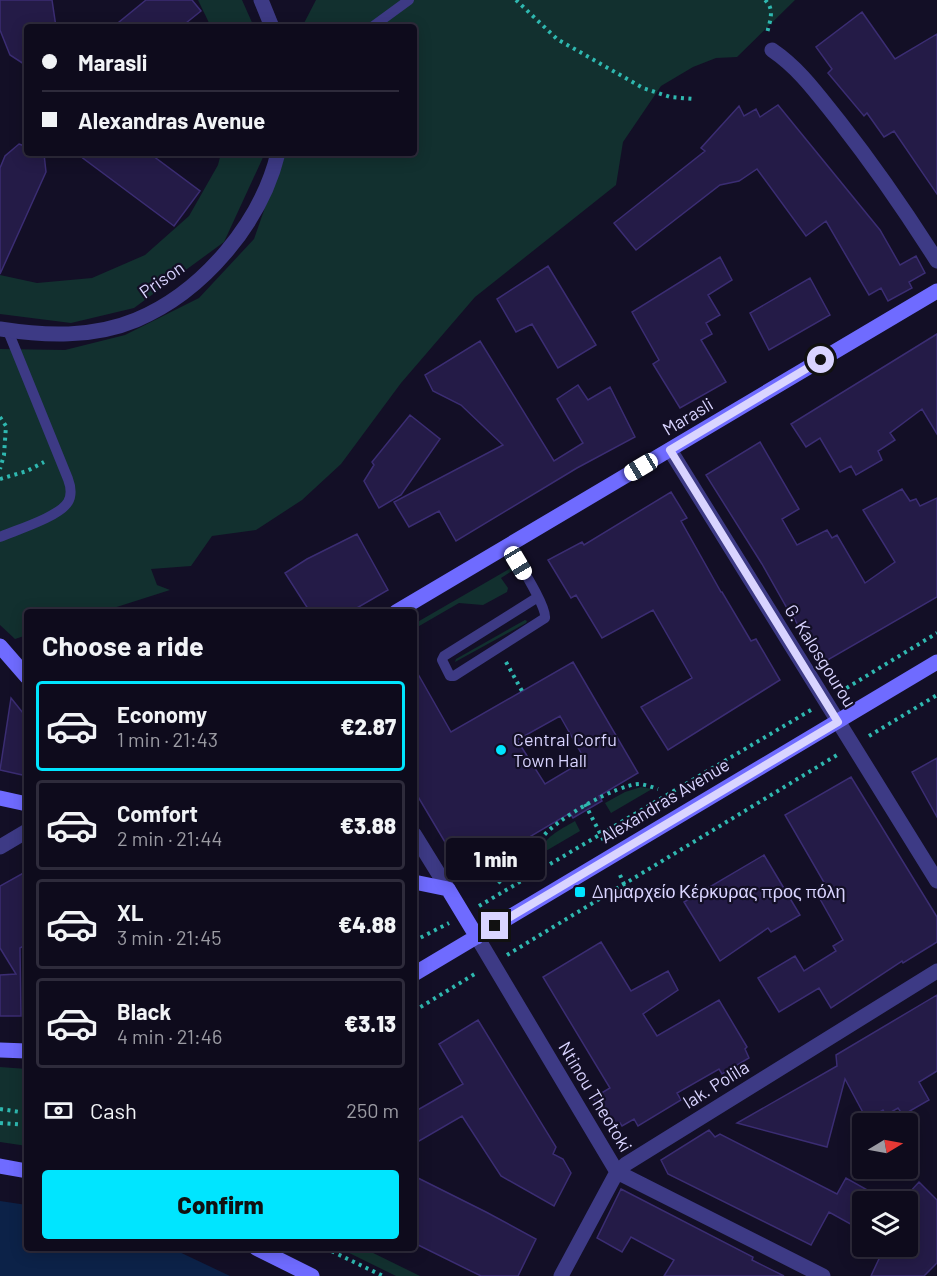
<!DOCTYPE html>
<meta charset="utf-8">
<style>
:root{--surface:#0e0b1c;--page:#1c1929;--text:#f1f3f6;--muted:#9b9ba3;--line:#2e2b3b;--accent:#00e5ff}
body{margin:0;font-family:Barlow,sans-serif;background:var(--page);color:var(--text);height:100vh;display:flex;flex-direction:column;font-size:22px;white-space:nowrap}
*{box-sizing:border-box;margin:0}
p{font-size:20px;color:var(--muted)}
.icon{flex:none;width:33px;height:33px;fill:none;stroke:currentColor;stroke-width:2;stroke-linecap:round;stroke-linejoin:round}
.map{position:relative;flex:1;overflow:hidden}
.side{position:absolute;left:24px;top:609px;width:393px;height:642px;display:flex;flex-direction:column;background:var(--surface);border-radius:6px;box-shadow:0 3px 15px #0003,0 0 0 2px var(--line)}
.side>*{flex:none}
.banner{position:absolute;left:24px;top:24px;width:393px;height:132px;border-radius:6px;box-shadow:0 3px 15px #0003,0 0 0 2px var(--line);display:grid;align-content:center;height:132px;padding:0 18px;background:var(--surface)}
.needle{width:39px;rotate:80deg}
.controls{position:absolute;left:852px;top:1113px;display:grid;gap:12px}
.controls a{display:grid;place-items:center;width:66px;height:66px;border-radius:6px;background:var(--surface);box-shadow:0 3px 15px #0003,0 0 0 2px var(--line);font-size:30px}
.end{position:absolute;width:27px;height:27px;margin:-14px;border:8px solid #d9d4ff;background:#111;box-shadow:0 0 0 3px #111}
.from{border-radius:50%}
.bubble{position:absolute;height:42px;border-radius:6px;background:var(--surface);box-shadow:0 3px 15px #0003,0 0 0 2px var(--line);font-size:20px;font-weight:800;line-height:42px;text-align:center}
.car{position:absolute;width:18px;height:36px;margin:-18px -9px;border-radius:8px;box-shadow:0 0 4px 2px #0007;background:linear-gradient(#fff 24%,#345 0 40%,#fff 0 76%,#345 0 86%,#fff 0)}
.banner b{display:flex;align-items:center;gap:21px;height:57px;font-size:22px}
.banner b+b{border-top:2px solid var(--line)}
.banner i{width:15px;height:15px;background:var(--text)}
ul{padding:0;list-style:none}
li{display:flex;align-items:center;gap:18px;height:90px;margin:0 12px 9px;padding:0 6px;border:3px solid var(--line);border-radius:6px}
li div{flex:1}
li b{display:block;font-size:22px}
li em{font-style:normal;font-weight:800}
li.current{border-color:var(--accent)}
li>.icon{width:54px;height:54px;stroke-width:1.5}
h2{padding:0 18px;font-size:27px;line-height:72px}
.pay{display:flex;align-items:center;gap:15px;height:66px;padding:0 18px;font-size:22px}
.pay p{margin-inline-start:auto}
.action{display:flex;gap:12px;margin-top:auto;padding:12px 18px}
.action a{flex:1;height:69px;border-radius:6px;background:var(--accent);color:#111;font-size:24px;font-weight:800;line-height:69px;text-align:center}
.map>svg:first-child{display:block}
</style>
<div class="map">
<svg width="937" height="1276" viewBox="0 0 937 1276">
<rect width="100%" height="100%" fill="#130f26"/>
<!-- green -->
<path fill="#12302f" d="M198,0H242L254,27H211Z
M316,0H795L737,57L716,58L693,67L661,86L623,142L616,185L475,297L401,383L341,464L302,500L256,530L212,536L191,566L151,569L157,585L170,590L101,612H27V635L15,639L0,625V349L65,350L125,335L199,298L254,239L284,153H414V27H302Z
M221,153H265L224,242L134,308L71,323L0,314V275L37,283L92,278L145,255L189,216L218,165Z
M511,568L512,571L501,578L508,588L507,592L483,605L459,603L414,629V624Z
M525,620L527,621L526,623L455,662L456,659Z
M641,787L652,789L611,813L605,803L625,792Z
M575,821L580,831L539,855C543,837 560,830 575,821Z
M0,1067L27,1069V1146L0,1142Z
M339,1248H363L420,1276H396Z"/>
<!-- water -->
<path fill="#0c2248" d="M0,1201L27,1205V1248H171L230,1276H0Z"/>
<!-- building -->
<path fill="#241b47" stroke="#3b2d73" stroke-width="1.5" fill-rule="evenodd" d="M0,0H52L56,27H27V66L10,55L0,30Z
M146,0H192L201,11L181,27H113Z
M862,12L895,59L937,34V194L894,131L884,137L867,113L864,116L828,73L832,69L816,47Z
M778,105L880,230L900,265L916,256L925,273L909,282L912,288L888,301L881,288L869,295L826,221L806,236L757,169L739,181L720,185L636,250L614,223L705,151L701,148L739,106L744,116L756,109L760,117Z
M19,144L27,147V153L44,154L46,172L0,274V168L5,156Z
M76,153H149L200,191L174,226Z
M720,257L732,280L708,295L720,315L706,323L712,334L701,340L726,382L680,408L653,364L659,360L632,312Z
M548,266L596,345L558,368L532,324L516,332L497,299Z
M810,278L830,315L769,350L750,313Z
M937,334V434L922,409L890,433L895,440L878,451L882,460L856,475L851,466L840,472L820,438L806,447L791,424Z
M480,341L554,461L583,443L557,399L578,385L588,400L610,387L635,437L577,468L456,541L439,511L409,527L394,502L503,445L461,405L433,391L425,375Z
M410,415L440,439L401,495L379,508L364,481L374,465L372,462Z
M760,442L799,509L782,519L797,545L827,530L832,538L837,535L865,583L895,562L863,510L902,489L910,501L916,499L920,506L937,498V597L819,665L793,616L792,617L762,564L706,475Z
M671,492L687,518L681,521L721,592H722L751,641L756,639L780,680L668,750L641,707L692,678L653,610L602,638L576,595L571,598L548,560L582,542L584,545Z
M357,534L388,590L350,612H310L285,573L307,559Z
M573,662L638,773L599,796L602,801L573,818L570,813L504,852L498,841L458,864L414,790V667L451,732ZM560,716L585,760L545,784L517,740Z
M11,698L27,718V776L0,770Z
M937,758V817L912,772Z
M851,777L937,917V942L903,963L902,961L831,1008L819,988L779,1012L758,978L795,956L804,971L836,951L833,946L843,940L815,890L825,884L785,815Z
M764,855L800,915L771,932L768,928L720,961L684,902Z
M27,871V944L20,948L21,1016H0V975L16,974L0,948V886Z
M601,942L631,991L668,971L678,990L643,1014L657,1036L719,1000L747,1047L745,1049L749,1058L722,1074L719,1069L677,1093L681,1100L638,1126L634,1119L622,1126L620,1123L612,1127L593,1098L610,1088L543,977Z
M937,995V1071L919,1082L929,1100L903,1115L898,1108L886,1115L883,1110L867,1120L845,1079L827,1147L737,1123L837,1066L836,1055Z
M478,1020L556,1147L553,1154L563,1159L571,1173L554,1206L501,1176L462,1116L414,1144V1112L463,1084L439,1044Z
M709,1130L715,1137L720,1134L837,1194L846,1178L871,1192L866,1202H862V1209L854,1226L829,1212L811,1245L668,1174L661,1160Z
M414,1176L486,1212L536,1239L518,1276H481L414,1243Z
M919,1182L937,1200V1263L924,1276H871L885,1246H908V1194Z
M621,1189L753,1257L752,1260L784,1276H664L674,1260L631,1237L622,1252L597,1238Z"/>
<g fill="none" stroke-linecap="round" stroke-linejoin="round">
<!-- path -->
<path stroke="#2fb8b0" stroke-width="4" stroke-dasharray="3 4.5" stroke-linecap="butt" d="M516,0L557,39L643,88L670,97L694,99
M765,0C775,9 770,21 767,33
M0,417L6,426L4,455L0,469
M0,479L27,471L44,462
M506,662L522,691
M840,692L937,633
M869,736L937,695
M585,804L604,841
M534,862C536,854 537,846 541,839C554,820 617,784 640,784C646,785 652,787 658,789
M620,875L627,891
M498,883L503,879
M479,906L811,710
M414,941L449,923
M507,955L837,755
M414,1011L478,972
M0,1109L27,1113
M0,1123L27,1125
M325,1248L383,1276"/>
<!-- lane -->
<path stroke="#3d3a85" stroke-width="10" d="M372,27L409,0
M0,537C16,530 59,517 68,502C72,495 71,487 68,479L8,331
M509,546C516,559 547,606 545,618L454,676H450L442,660L444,656L538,597"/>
<!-- street -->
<path stroke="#3d3a85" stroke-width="15" d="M261,0L272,27
M772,50C800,69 818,95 839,121C875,167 906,212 937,261
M0,329C45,336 93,338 136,320C203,292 261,223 278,153
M670,450L937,881
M414,834L448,889
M0,847L27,831
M477,937L617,1172L823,1276
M561,1276L617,1172L626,1164L937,971"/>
<!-- secondary -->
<path stroke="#6f6bff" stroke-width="15" d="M396,612L937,291
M0,646L27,677
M0,798L27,804
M414,882L448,889L477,937
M414,974L937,662
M0,1050L27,1051
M0,1166L27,1171
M256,1248L312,1276"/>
</g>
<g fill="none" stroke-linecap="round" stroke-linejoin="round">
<!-- route -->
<path stroke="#d9d4ff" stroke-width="8" d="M495,926L838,722L670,450L821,360"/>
</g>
<!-- markers -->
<g fill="#00e5ff" stroke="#130f26" stroke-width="2">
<circle cx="501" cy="750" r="6"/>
<rect x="574" y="886" width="12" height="12" rx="3"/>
</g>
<g text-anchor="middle" stroke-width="4.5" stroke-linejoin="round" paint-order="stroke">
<!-- street labels -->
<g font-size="18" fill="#d9d4ff" stroke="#130f26">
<text transform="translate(162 280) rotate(-35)" y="6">Prison</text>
<text transform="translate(688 417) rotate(-31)" y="6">Marasli</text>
<text transform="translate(820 656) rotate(58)" y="6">G. Kalosgourou</text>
<text transform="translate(665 801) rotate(-31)" y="6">Alexandras Avenue</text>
<text transform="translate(716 1085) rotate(-32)" y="6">Iak. Polila</text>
<text transform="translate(595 1097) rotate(59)" y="6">Ntinou Theotoki</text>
</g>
<!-- poi labels -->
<g font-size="18" fill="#d9d4ff" stroke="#130f26" text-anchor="start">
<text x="513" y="746">Central Corfu<tspan x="513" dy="21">Town Hall</tspan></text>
<text x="592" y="898">Δημαρχείο Κέρκυρας προς πόλη</text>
</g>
</g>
</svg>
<div class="controls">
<a><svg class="needle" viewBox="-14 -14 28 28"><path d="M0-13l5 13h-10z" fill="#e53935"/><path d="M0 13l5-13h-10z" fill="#9b9ba3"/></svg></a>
<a><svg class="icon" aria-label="layers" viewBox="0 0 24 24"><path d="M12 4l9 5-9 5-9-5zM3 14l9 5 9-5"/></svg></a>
</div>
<i class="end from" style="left:821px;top:360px"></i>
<i class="end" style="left:495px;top:926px"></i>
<div class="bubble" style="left:446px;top:838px;width:99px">1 min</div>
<i class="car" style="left:641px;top:467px;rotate:239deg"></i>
<i class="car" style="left:518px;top:563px;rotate:149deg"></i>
<div class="banner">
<b><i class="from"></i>Marasli</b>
<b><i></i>Alexandras Avenue</b>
</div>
<section class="side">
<h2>Choose a ride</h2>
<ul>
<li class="current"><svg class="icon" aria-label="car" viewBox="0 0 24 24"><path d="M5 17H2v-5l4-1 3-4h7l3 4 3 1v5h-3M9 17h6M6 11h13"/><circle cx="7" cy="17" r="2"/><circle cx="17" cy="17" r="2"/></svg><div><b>Economy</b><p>1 min · 21:43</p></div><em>€2.87</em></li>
<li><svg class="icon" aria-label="car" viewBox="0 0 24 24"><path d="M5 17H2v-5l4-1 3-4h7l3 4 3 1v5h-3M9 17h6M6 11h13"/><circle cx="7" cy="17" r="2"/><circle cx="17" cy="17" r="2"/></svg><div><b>Comfort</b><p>2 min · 21:44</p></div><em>€3.88</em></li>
<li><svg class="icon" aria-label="car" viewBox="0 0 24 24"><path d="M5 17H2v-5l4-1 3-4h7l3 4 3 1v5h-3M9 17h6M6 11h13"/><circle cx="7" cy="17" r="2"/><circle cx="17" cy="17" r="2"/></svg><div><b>XL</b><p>3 min · 21:45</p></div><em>€4.88</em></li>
<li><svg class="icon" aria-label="car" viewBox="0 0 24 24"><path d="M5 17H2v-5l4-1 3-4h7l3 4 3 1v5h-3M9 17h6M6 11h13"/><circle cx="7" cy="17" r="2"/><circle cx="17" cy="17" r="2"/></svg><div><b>Black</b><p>4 min · 21:46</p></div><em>€3.13</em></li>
</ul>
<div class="pay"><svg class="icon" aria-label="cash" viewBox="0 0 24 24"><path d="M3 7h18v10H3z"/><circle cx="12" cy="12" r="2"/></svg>Cash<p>250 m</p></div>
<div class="action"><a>Confirm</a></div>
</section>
</div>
